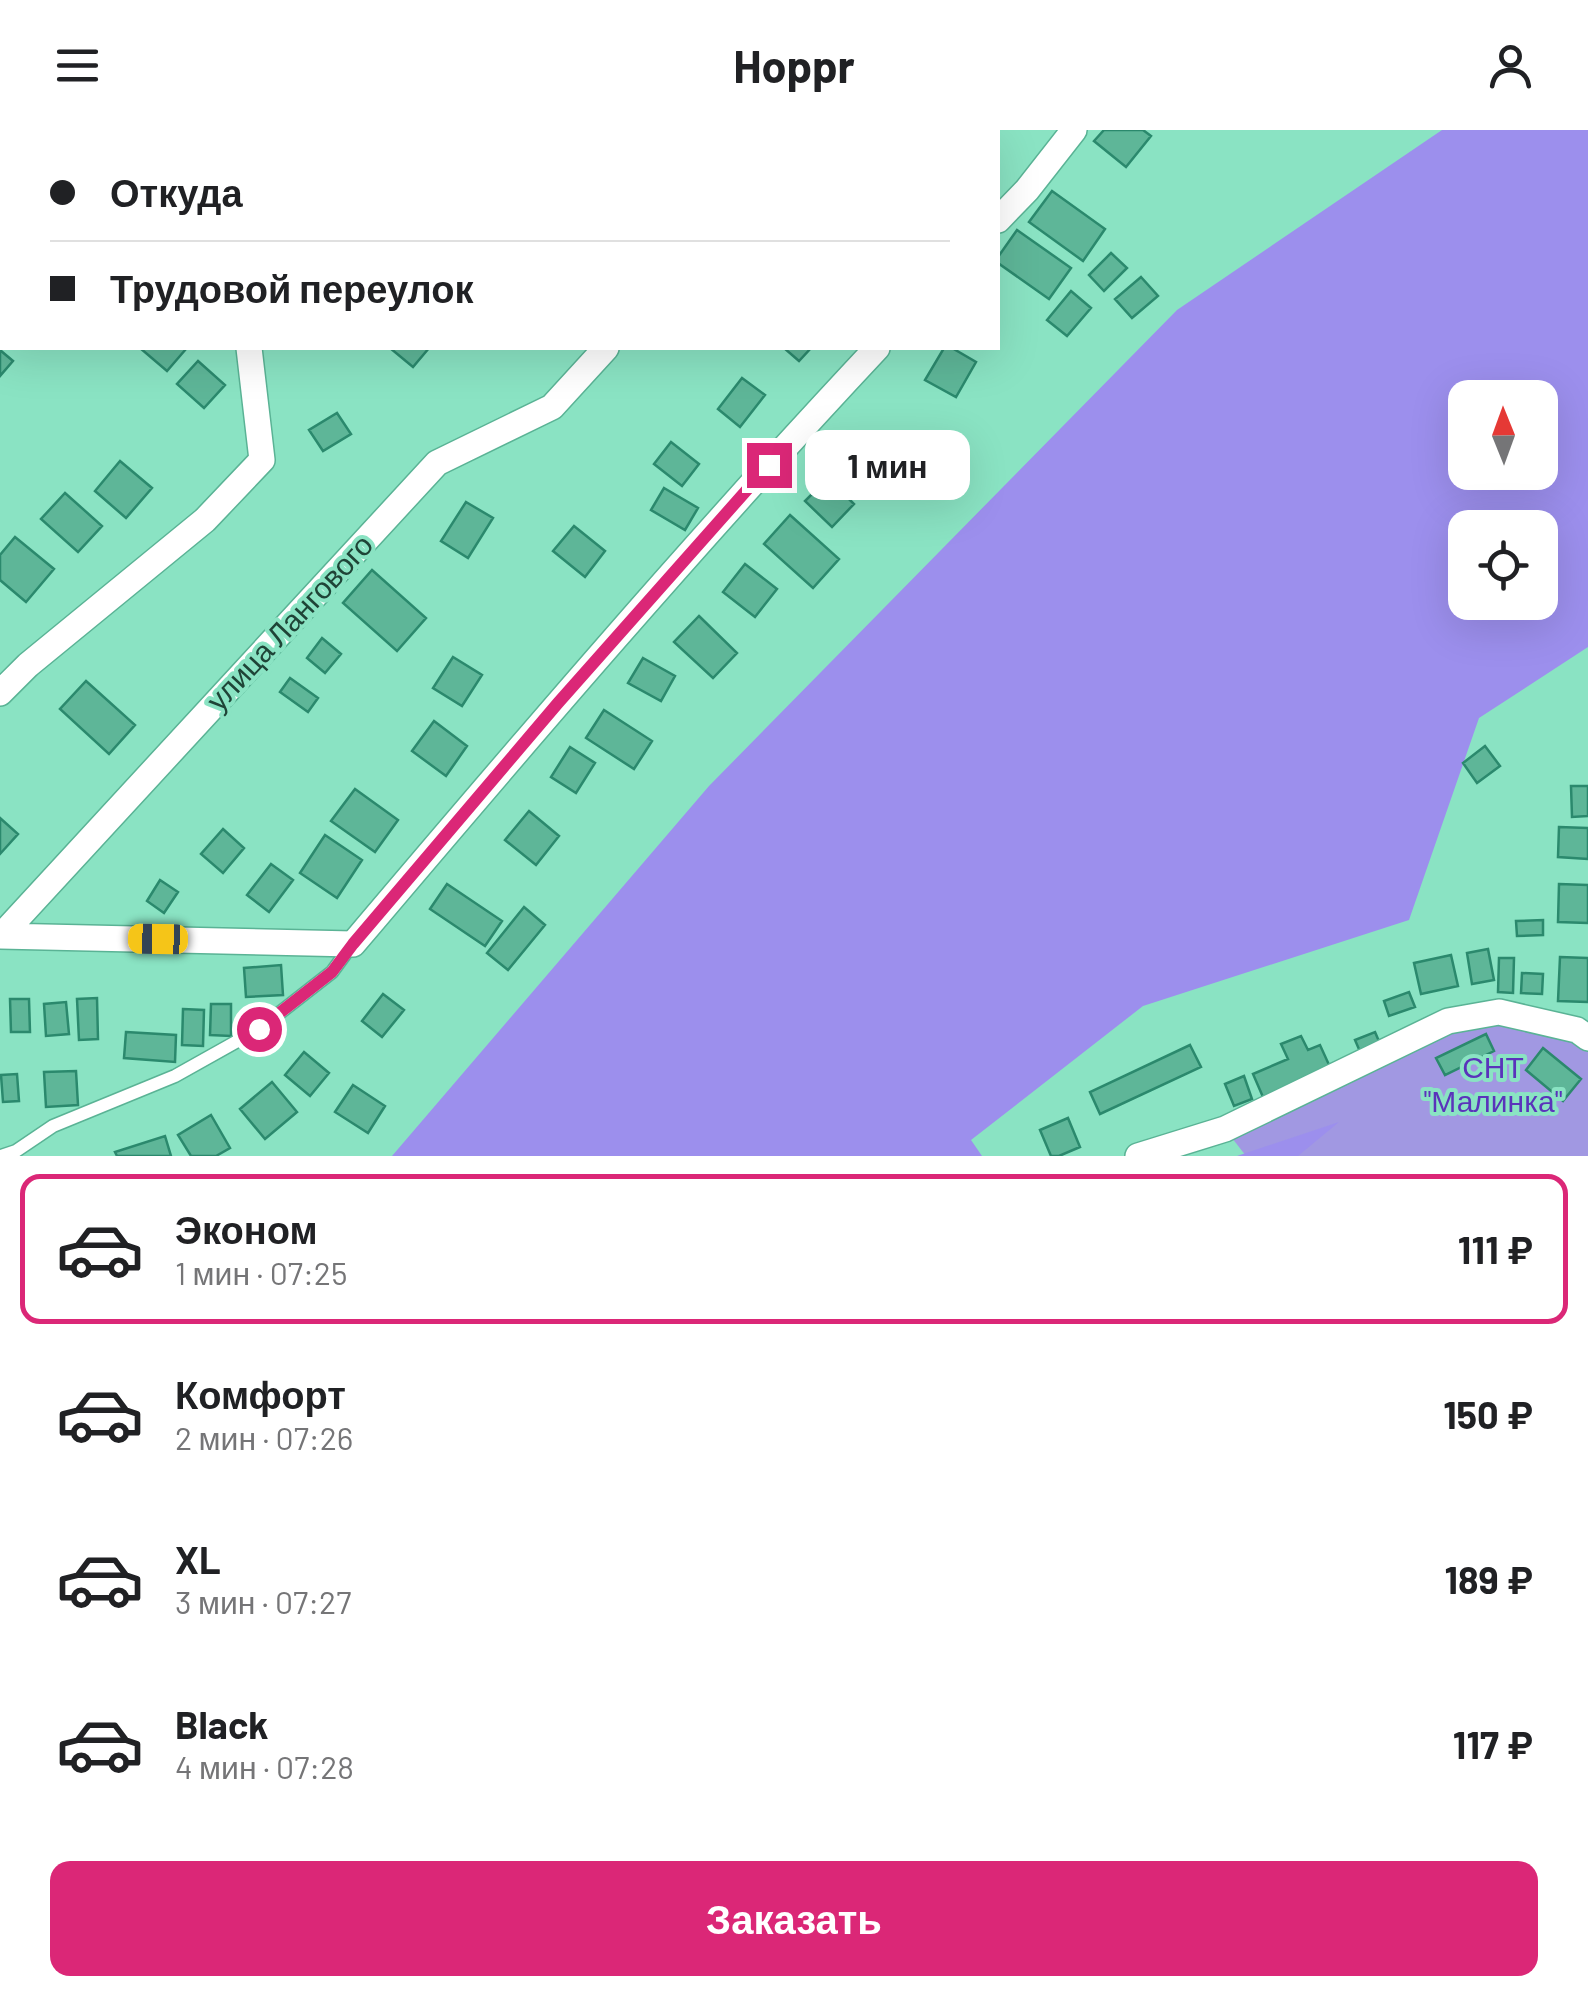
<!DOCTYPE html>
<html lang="ru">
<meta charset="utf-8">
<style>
:root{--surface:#fff;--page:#f2f2f2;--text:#202124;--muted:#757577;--line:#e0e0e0;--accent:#db2777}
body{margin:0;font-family:Barlow,sans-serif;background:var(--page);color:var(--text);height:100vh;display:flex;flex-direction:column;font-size:38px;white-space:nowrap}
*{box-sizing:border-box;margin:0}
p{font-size:32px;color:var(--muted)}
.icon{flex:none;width:55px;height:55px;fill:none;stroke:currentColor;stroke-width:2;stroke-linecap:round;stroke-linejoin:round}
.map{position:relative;height:1026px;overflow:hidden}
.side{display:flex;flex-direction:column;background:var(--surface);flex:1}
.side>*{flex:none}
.banner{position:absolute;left:0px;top:0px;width:1000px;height:220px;box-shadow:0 10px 40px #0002;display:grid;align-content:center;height:220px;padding:0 50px;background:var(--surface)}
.needle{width:65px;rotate:359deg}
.buttons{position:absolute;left:1448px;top:250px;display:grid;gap:20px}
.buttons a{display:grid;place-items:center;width:110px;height:110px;border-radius:20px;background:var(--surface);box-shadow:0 10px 40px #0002;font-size:50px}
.end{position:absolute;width:45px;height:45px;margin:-22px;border:12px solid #db2777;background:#fff;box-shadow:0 0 0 5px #fff}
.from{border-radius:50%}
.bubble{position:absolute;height:70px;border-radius:20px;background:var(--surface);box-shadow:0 10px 40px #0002;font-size:32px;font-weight:700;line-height:70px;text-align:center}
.car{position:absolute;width:30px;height:60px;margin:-30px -15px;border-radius:12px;box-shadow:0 0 8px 2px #0007;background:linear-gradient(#f5c518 24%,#345 0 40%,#f5c518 0 76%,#345 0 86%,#f5c518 0)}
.banner b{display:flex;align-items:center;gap:35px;height:95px;font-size:38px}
.banner b+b{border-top:2px solid var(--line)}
.banner i{width:25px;height:25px;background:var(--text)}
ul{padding:18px 0 0;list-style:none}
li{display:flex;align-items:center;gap:30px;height:150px;margin:0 20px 15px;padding:0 30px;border:5px solid transparent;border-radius:20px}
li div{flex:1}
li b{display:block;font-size:38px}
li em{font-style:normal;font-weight:700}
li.active{border-color:var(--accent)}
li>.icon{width:90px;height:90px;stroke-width:1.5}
.cta{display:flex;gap:20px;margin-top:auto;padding:20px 50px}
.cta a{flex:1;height:115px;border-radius:20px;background:var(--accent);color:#fff;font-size:40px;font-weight:700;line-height:115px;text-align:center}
header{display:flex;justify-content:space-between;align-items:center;height:130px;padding:0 50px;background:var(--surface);font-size:45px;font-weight:700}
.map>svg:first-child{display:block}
</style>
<header><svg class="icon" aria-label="menu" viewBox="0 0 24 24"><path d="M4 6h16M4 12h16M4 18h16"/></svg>Hoppr<svg class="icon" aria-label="person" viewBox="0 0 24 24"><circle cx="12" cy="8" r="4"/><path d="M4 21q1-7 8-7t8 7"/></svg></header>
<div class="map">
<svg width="1588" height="1026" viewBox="0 0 1588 1026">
<rect width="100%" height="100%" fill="#8ae3c3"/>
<!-- green -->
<path fill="#a198e2" d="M1499,882L1588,908V1026H1246L1225,999Z"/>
<!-- forest -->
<path fill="#9c8fed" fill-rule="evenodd" d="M1442,0H1588V517L1479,588L1409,790L1143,876L971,1010L982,1026H392L709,656L1177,180ZM1465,268H1540V342H1465ZM1465,398H1540V472H1465Z
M1339,992L1298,1026H1237Z"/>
<!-- building -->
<path fill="#5eb698" stroke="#2b896d" stroke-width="2.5" d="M1104,0H1143L1151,6L1126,37L1094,11Z
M1052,61L1105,99L1083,131L1029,92Z
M1017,100L1071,138L1049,169L998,133V127Z
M1111,123L1127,138L1104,161L1089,145Z
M1141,147L1158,166L1132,188L1115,169Z
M1071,161L1091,178L1067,206L1047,190Z
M140,218H184L186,219L167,241Z
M390,218H429L413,237Z
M784,218H811L799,231Z
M944,218H952L976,232L956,267L925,250Z
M0,220L13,231L0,246Z
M198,231L225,255L204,278L177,254Z
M742,248L765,265L740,297L718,279Z
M337,283L351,304L323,321L309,300Z
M867,303L901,336L879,358L845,326Z
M671,312L699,334L682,356L654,334Z
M120,331L152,358L126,388L95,361Z
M828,348L854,374L832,397L805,371Z
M664,358L698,378L685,400L651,380Z
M65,363L102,396L78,422L41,389Z
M466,372L493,388L468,428L441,411Z
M790,385L839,429L813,458L764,414Z
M574,396L605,421L585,447L553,421Z
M15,407L54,439L26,472L0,450V425Z
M745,434L777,459L755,487L723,462Z
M372,440L426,488L397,521L343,473Z
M699,486L737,523L713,548L674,512Z
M322,508L341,524L325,543L307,528Z
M453,527L482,545L462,576L433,558Z
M643,528L675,546L661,571L628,553Z
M290,548L318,568L308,582L280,562Z
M86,551L135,595L109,624L60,579Z
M604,580L652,611L634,639L586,608Z
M434,591L467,616L446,646L412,621Z
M1485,616L1500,636L1477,653L1463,633Z
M570,617L595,633L576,663L551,647Z
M1571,656H1588V686L1572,687Z
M355,659L398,690L375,722L331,691Z
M529,681L559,706L536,735L505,710Z
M0,688L18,704L0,724Z
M1559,697L1588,698V729L1558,727Z
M223,699L244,718L223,743L201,724Z
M325,705L362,730L337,768L300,743Z
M271,734L293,750L269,782L247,765Z
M160,750L178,762L164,783L147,771Z
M447,754L502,791L485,816L430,779Z
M1559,754L1588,755V793L1558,792Z
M524,777L545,795L508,840L487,823Z
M1543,790V805L1517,806L1516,791Z
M1488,819L1494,850L1472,854L1467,823Z
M1451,825L1458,856L1421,864L1414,833Z
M1560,827L1588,828V872L1558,871Z
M1499,828H1514L1513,863L1498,862Z
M281,835L283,865L246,867L244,838Z
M1522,843L1543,844L1542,864L1521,863Z
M1409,862L1415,877L1389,886L1384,871Z
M383,864L404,880L382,907L362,891Z
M97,868L98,909L79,910L77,869Z
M10,869H29L30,902H11Z
M66,872L69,904L46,906L44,874Z
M211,874H231V906L210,905Z
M183,879L204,880L203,916L182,915Z
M126,902L176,905L175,932L124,928Z
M1375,902L1381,916L1361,924L1355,910Z
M1486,904L1494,921L1445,945L1436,928Z
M1301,906L1308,920L1320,915L1330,937L1263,967L1253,944L1288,929L1281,914Z
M1190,915L1201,937L1100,984L1090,962Z
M1543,918L1581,949L1563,971L1526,940Z
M304,922L329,943L310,966L285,945Z
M76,941L78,975L46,977L44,942Z
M17,944L19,971L3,972L1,945Z
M1244,946L1252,969L1234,976L1225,954Z
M272,952L297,982L265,1009L240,979Z
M353,955L385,976L368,1003L335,982Z
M211,985L230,1018L216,1026H191L178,1005Z
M1068,988L1080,1017L1059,1026H1051L1040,1000Z
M165,1006L171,1026H117L115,1022Z"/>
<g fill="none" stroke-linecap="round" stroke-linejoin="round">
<!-- service casing -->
<g stroke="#5ab395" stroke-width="15">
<path id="service" d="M1,1026L16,1021L53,996L175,946L259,899L332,842L351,816"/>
</g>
<!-- minor casing -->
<g stroke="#5ab395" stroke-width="28">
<path id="minor" d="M289,0L290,2
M91,2L93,0
M476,2L478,0
M774,2L775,0
M998,90L1027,60L1074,0
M0,120L2,117
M0,563L28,535L205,390L262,330L249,218
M0,806L353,814C524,612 696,411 877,218
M1,806L437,333L552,277L606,218
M1138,1026L1225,999L1448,891L1499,882L1577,900L1588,908"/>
</g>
<!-- service -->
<use href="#service" stroke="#fff" stroke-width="12"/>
<!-- minor -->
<use href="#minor" stroke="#fff" stroke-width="25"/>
</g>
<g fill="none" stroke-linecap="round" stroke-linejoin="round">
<!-- route -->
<path stroke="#db2777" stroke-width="12" d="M259,899L332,842L353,814L558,573L769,335"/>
</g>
<g text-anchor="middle" stroke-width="8" stroke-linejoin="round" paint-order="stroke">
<!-- street labels -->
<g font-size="30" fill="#1f4437" stroke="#8ae3c3">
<text transform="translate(290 493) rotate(-47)" y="10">улица Лангового</text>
</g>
<!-- park labels -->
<g font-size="30" fill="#5a33bb" stroke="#8ae3c3">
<text x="1493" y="948">СНТ<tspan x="1493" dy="34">"Малинка"</tspan></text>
</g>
</g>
</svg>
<div class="buttons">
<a><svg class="needle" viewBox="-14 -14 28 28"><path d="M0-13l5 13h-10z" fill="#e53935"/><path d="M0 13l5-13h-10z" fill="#757577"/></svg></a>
<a><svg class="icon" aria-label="locate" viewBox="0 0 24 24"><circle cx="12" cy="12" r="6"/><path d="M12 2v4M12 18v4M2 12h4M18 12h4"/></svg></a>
</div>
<i class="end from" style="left:259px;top:899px"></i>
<i class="end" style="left:769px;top:335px"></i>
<div class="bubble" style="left:805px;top:300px;width:165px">1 мин</div>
<i class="car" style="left:158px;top:809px;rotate:271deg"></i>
<div class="banner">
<b><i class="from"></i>Откуда</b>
<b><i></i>Трудовой переулок</b>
</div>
</div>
<section class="side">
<ul>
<li class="active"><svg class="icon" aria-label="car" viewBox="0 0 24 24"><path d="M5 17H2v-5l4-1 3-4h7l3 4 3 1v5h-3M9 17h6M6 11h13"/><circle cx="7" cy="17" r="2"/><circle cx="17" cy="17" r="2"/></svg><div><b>Эконом</b><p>1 мин · 07:25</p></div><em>111 ₽</em></li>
<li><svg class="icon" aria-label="car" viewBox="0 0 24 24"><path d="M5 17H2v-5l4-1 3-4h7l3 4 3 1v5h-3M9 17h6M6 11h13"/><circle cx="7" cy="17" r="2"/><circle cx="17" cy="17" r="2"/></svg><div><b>Комфорт</b><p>2 мин · 07:26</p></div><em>150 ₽</em></li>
<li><svg class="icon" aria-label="car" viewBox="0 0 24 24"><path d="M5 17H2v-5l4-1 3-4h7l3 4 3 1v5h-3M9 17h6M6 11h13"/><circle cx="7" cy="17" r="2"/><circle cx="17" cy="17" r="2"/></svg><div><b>XL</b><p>3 мин · 07:27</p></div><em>189 ₽</em></li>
<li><svg class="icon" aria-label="car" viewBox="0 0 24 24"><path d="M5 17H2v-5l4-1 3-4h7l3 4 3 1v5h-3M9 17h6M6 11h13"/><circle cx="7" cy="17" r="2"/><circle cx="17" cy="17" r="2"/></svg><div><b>Black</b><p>4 мин · 07:28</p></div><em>117 ₽</em></li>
</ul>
<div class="cta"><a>Заказать</a></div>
</section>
